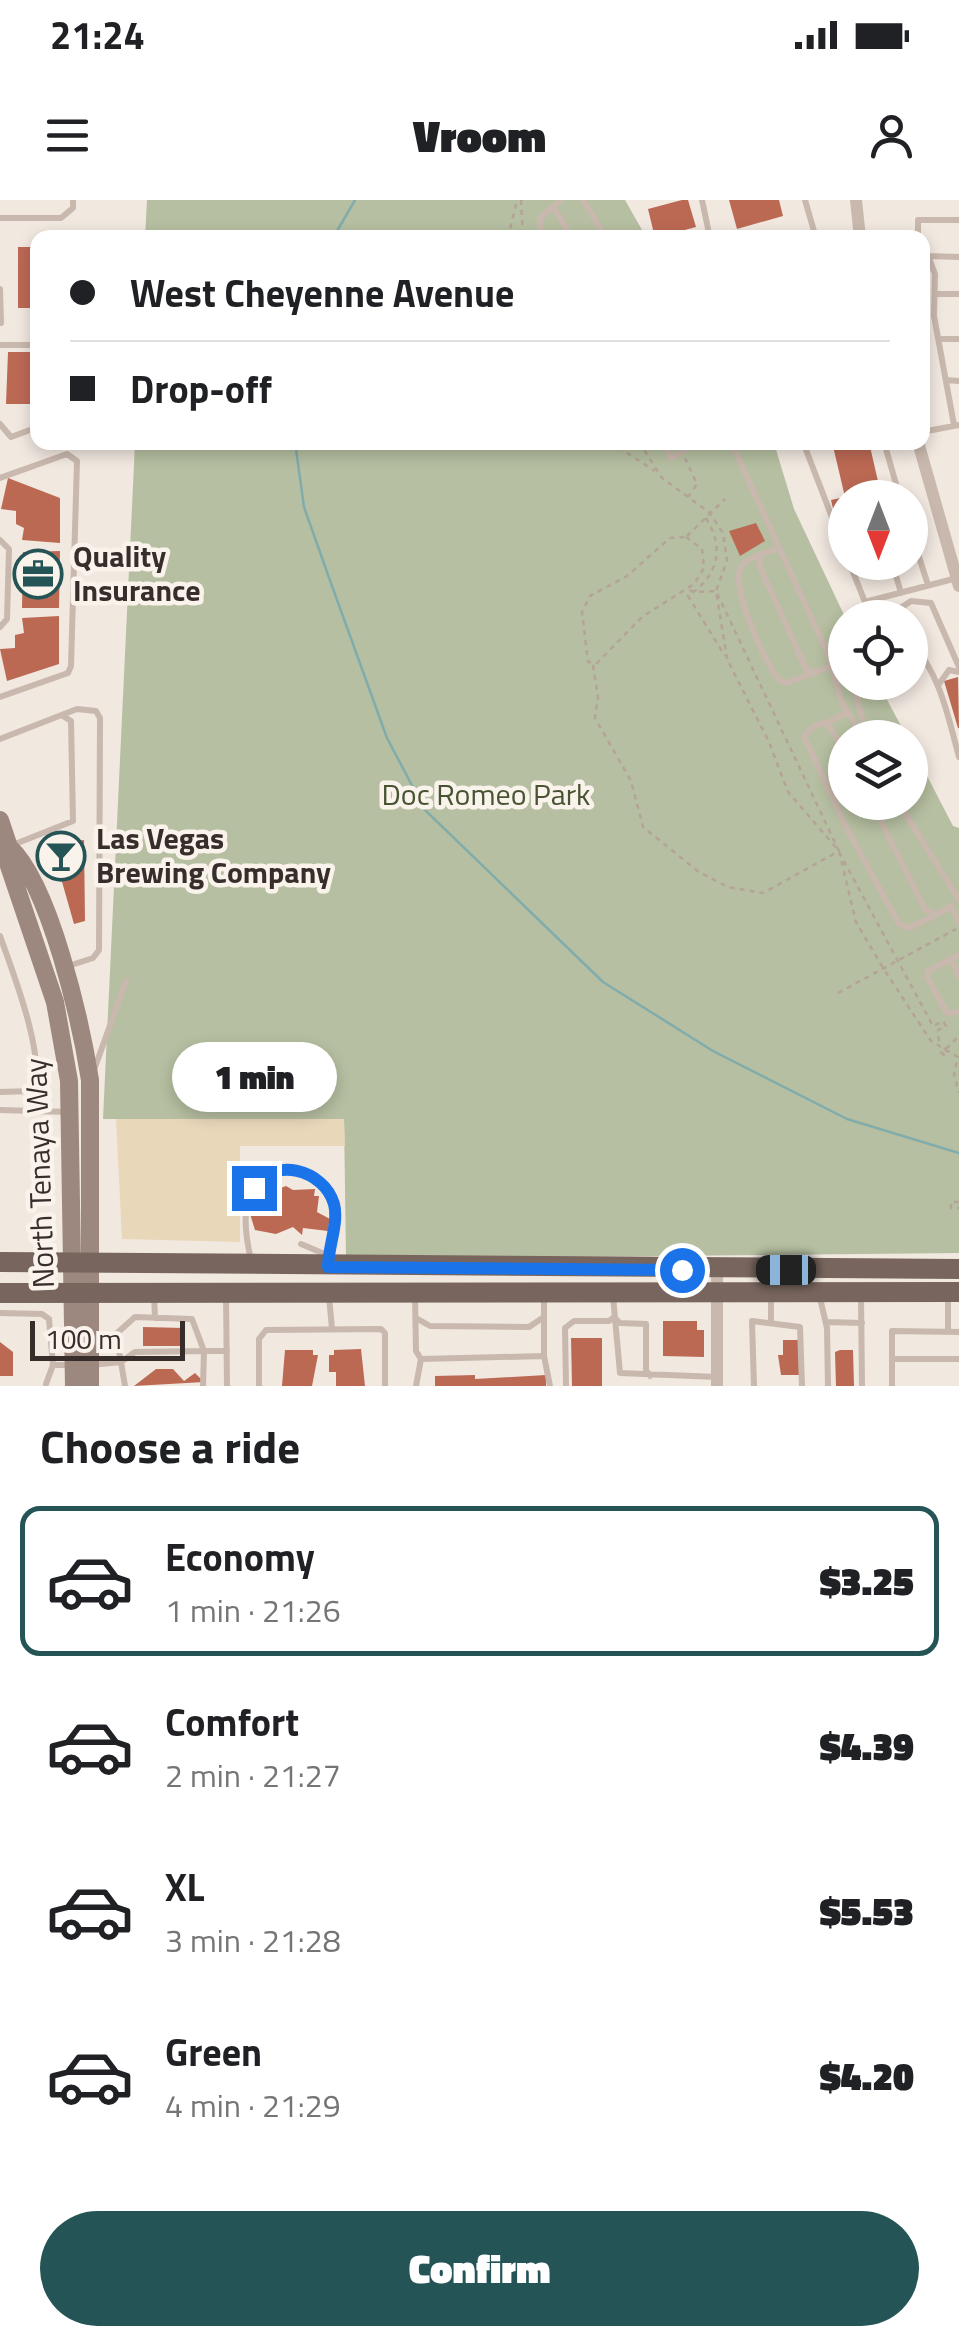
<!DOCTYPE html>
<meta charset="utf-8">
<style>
:root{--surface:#fff;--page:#f6f6f6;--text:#202124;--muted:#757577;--line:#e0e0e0;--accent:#245456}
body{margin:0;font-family:"Titillium Web",sans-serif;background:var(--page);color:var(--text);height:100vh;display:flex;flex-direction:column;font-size:38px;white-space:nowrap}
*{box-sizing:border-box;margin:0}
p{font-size:32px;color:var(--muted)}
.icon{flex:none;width:55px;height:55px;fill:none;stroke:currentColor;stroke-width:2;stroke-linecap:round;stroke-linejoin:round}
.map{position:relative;height:1186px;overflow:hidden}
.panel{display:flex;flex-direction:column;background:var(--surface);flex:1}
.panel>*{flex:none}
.guide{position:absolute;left:30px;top:30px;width:900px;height:220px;border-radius:20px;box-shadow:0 5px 15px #0003;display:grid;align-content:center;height:220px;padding:0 40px;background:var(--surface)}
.needle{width:65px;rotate:180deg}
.controls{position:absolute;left:828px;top:280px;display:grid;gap:20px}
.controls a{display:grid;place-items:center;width:100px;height:100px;border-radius:50%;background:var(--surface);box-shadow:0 5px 15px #0003;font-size:50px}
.scale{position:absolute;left:30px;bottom:25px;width:155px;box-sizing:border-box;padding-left:10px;border:5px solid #372e2b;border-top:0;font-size:28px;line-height:35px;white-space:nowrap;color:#372e2b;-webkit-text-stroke:8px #f9f3ec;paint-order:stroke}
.end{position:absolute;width:45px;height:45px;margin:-22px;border:12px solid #1a73e8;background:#fff;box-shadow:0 0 0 5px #fff}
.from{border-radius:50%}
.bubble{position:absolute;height:70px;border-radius:35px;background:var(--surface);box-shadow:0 5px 15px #0003;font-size:32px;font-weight:800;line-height:70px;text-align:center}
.car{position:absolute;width:30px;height:60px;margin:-30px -15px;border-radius:12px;box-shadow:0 0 8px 2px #0007;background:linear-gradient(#222 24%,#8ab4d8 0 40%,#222 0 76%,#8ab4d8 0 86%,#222 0)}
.guide b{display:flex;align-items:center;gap:35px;height:95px;font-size:38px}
.guide b+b{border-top:2px solid var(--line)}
.guide i{width:25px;height:25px;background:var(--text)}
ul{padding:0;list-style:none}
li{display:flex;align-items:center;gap:30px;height:150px;margin:0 20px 15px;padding:0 20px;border:5px solid transparent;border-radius:20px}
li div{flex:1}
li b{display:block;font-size:38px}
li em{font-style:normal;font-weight:800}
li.current{border-color:var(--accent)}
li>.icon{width:90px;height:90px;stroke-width:1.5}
h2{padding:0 40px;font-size:45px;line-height:120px}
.button{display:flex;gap:20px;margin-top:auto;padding:20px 40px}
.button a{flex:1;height:115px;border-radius:60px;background:var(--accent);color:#fff;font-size:40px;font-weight:800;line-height:115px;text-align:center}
.status{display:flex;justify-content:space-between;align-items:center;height:70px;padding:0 50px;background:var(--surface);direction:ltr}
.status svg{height:28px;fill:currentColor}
header{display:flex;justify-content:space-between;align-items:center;height:130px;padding:0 40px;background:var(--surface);font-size:45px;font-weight:800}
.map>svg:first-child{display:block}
</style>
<div class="status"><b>21:24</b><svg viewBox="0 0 49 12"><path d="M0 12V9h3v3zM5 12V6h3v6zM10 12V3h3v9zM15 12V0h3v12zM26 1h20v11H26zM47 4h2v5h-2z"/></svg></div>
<header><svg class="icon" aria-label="menu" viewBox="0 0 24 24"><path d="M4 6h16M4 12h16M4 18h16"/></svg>Vroom<svg class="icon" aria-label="person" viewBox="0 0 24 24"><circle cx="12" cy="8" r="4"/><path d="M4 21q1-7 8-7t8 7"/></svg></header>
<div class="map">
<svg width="959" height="1186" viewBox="0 0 959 1186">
<rect width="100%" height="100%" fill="#f1e8e0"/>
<!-- green -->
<path fill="#b6bfa1" d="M147,0H625L646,37L145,38Z
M135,243H774L794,309L845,417V482L878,483L907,537L845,538V602H910V543L953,626L959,628V1053L346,1059L344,919H103Z"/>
<!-- sand -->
<path fill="#e9d7ba" d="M116,919H344L345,946H240V1042L122,1039Z"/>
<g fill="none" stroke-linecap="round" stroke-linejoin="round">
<!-- stream -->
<path stroke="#81acac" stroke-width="2.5" d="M333,38L355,0
M295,242L304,307L332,386L387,538L425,610L603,782L713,851L847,919L959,953"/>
</g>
<!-- building -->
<path fill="#bc6954" d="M682,0H688L696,27L655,38L648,9Z
M729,0H779L783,16L737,29Z
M18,47H38V108H18Z
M8,152H38V204H6Z
M832,242H869L880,290L892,287L894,298H845V332L839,333L831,300L845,297Z
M8,278L60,298V343L22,340L24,328L16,324V311L1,309Z
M756,323L765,341L740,356L729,331Z
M60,351L59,408H22L23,352Z
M59,416V464L7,481L0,449L15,448V435L24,433L22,418Z
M958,477L959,528H958L944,481Z
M84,640L85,721L74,724L53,650H68L66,642Z
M286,986L293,990L315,989L314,996H319L317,1012L330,1019L328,1031L303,1028L302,1035L293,1027L276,1034L255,1030L250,1014L274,1004L270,992Z
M663,1121H697V1130H704V1157L663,1156Z
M143,1127L184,1128V1146H143Z
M571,1138H602V1186H572Z
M783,1140H799V1175H781L778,1155H783Z
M0,1142L13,1152V1176H0Z
M361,1149L365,1186H336V1172H329V1155H334V1150Z
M285,1150H313V1155H318L312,1186H282Z
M840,1150H853L854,1186H836L835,1152Z
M156,1169H173L184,1181L195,1173L204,1182L134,1186Z
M475,1175V1179L546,1175V1186H435V1176Z"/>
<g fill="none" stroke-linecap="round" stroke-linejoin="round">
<!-- path -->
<path stroke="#b4a397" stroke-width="2.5" stroke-dasharray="5 5" stroke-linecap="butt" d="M521,0L523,38
M508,38L517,0
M610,242L655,271
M639,242L662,278L710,313L723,333L727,361L716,391L727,459L769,542L788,592L839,651L856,722L883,768L931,841L958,857L954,874L959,893
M685,258L697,284L688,297
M706,318C725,349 718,376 688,396L725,456
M687,336L725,299
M686,337L702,349L704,368L694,384L642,417L597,463L588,462L582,412L590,396L627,376L670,338Z
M593,465L598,497L595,518L631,581L643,627L699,672L728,687L763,693L839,651L716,391L694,392L685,388
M839,652L933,826L943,821L946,826L938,830L939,843
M838,793L956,729
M944,848L948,852L944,855L941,852Z
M946,849L959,836
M959,1002H951V1008H959"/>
<!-- service -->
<path stroke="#c9b8ad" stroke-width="6" d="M583,0L606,38
M702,0L710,38
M805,0L816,38
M553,6L572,38
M0,18H61L73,8V0
M541,38L540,18L561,0
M918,38V20H959
M922,55L928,56L935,74L934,116L954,225
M928,56L959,57
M0,89L1,123
M935,94H959
M939,139H959
M0,145H38
M946,180L959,181
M0,224L11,237L38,227
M922,232L959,225
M662,242L671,258L699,242
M731,242L826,450L842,503L864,538
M803,242L845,351
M884,242L900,298
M0,278L67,254L77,261L71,466L68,473L0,497
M910,329L928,385
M0,340L9,349L7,419L0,427
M779,348C769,352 751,356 743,364C726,379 766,466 780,481L787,483L829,467
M761,357L759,365L806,469L814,473
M849,362L865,402L957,378
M892,362L901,393
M897,418L899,409L911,401L931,403L959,467
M910,441C940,473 948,516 959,557
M827,451L845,470
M852,482L868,538
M939,484L949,470L959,472
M827,523L848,512
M0,539L77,509L96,511L100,518L99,750L93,758L65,767
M845,551L827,523L815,525L804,536L847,629L899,724L909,728L951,707
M871,602L925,709L935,714
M898,602L959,700
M0,650L73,621L71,521L63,516
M951,705L959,723
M0,736C11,767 49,864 32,891L0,892
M959,755L928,771L927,777L947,813L959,812
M951,758L959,776
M94,870L126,781
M0,910L69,912
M301,1044L327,1055
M251,1060C243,1025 242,1006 261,974C292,962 317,974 334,1002L328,1061
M154,1094L155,1118
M948,1094V1132
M226,1095L227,1186
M329,1096L332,1129
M415,1096L416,1151L421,1159L544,1156
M613,1096L620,1173L717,1177
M771,1097V1121
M861,1097L862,1186
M544,1098V1156L550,1186
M820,1098L827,1128L828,1186
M0,1113L42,1114L49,1119L53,1165
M135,1117L192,1119L204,1151L135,1152L121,1162L116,1134Z
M416,1118L430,1126L529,1127L544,1117
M826,1122L862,1123
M892,1159H959
M91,1165L121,1162L125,1186
M46,1184L53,1165H72
M203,1186L204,1151H227
M259,1186V1139L266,1130L381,1129L385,1133V1186
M416,1186L421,1159
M566,1186L565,1128L574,1121H609L614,1117L620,1123L646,1124V1170L650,1176
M754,1186L752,1121L800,1127L802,1186
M892,1186V1131L959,1132"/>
<!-- minor -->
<path stroke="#c9b8ad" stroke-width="12" d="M856,0L860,38
M918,242L959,386
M717,1070V1186"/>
<!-- secondary -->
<path stroke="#9c887e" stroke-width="18" d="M0,620L9,647V666L55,802L69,881L74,1186
M9,647C50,684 81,823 90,880V1186"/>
<!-- primary -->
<path stroke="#78655d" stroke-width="20" d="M0,1062L959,1069
M0,1093L959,1092"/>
</g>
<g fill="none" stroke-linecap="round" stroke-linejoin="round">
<!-- route -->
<path stroke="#1a73e8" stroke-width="12" d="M254,988C272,956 324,969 334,1004C339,1023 328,1047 328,1067L682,1070"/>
</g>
<!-- icons -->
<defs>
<g id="office-ring" transform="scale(2.5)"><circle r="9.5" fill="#f9f3ec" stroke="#245456" stroke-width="1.5"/><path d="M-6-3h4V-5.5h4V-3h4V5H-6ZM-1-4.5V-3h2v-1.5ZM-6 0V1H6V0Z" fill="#245456"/></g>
<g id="bar-ring" transform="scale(2.5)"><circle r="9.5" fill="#f9f3ec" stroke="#245456" stroke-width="1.5"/><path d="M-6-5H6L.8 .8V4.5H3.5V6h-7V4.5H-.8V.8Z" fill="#245456"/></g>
</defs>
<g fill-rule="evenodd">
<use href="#office-ring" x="38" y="374"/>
<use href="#bar-ring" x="61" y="656"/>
</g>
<g text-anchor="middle" stroke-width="9" stroke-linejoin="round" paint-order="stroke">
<!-- poi labels -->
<g font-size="30" font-weight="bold" fill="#372e2b" stroke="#f9f3ec" text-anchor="start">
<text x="73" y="367">Quality<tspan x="73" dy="34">Insurance</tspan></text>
<text x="96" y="649">Las Vegas<tspan x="96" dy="34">Brewing Company</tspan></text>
</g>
<!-- park labels -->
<g font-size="30" fill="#485431" stroke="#f9f3ec">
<text x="486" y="605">Doc Romeo Park</text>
</g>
<!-- street labels -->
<g font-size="30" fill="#372e2b" stroke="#f9f3ec">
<text transform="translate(40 973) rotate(-92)" y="10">North Tenaya Way</text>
</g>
</g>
</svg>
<div class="controls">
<a><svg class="needle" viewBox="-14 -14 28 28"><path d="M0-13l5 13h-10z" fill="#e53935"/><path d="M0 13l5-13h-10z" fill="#757577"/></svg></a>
<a><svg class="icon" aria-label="locate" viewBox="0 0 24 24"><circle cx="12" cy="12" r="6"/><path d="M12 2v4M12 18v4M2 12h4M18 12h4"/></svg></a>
<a><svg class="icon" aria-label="layers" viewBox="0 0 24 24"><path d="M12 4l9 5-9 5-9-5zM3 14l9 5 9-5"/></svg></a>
</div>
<div class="scale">100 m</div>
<i class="end from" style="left:682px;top:1070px"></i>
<i class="end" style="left:254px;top:988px"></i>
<div class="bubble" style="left:172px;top:842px;width:165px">1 min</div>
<i class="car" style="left:786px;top:1070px;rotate:270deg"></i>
<div class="guide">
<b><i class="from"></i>West Cheyenne Avenue</b>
<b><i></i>Drop-off</b>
</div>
</div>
<section class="panel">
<h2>Choose a ride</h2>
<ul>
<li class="current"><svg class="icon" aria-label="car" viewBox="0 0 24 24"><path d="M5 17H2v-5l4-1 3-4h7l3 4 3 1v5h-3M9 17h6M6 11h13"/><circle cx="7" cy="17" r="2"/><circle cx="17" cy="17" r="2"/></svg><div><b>Economy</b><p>1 min · 21:26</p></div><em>$3.25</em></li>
<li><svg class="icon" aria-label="car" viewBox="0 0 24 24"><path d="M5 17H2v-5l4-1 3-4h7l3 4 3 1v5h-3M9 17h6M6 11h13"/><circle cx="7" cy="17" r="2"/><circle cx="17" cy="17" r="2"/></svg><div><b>Comfort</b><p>2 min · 21:27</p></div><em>$4.39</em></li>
<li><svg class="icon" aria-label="car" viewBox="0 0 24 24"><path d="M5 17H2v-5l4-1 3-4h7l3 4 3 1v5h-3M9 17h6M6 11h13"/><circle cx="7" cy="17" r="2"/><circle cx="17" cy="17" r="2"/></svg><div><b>XL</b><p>3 min · 21:28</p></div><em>$5.53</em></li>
<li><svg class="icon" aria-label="car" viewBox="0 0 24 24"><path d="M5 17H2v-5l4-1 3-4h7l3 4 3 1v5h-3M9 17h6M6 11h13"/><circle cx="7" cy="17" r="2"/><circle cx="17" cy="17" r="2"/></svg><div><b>Green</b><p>4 min · 21:29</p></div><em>$4.20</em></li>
</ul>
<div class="button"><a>Confirm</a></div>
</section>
